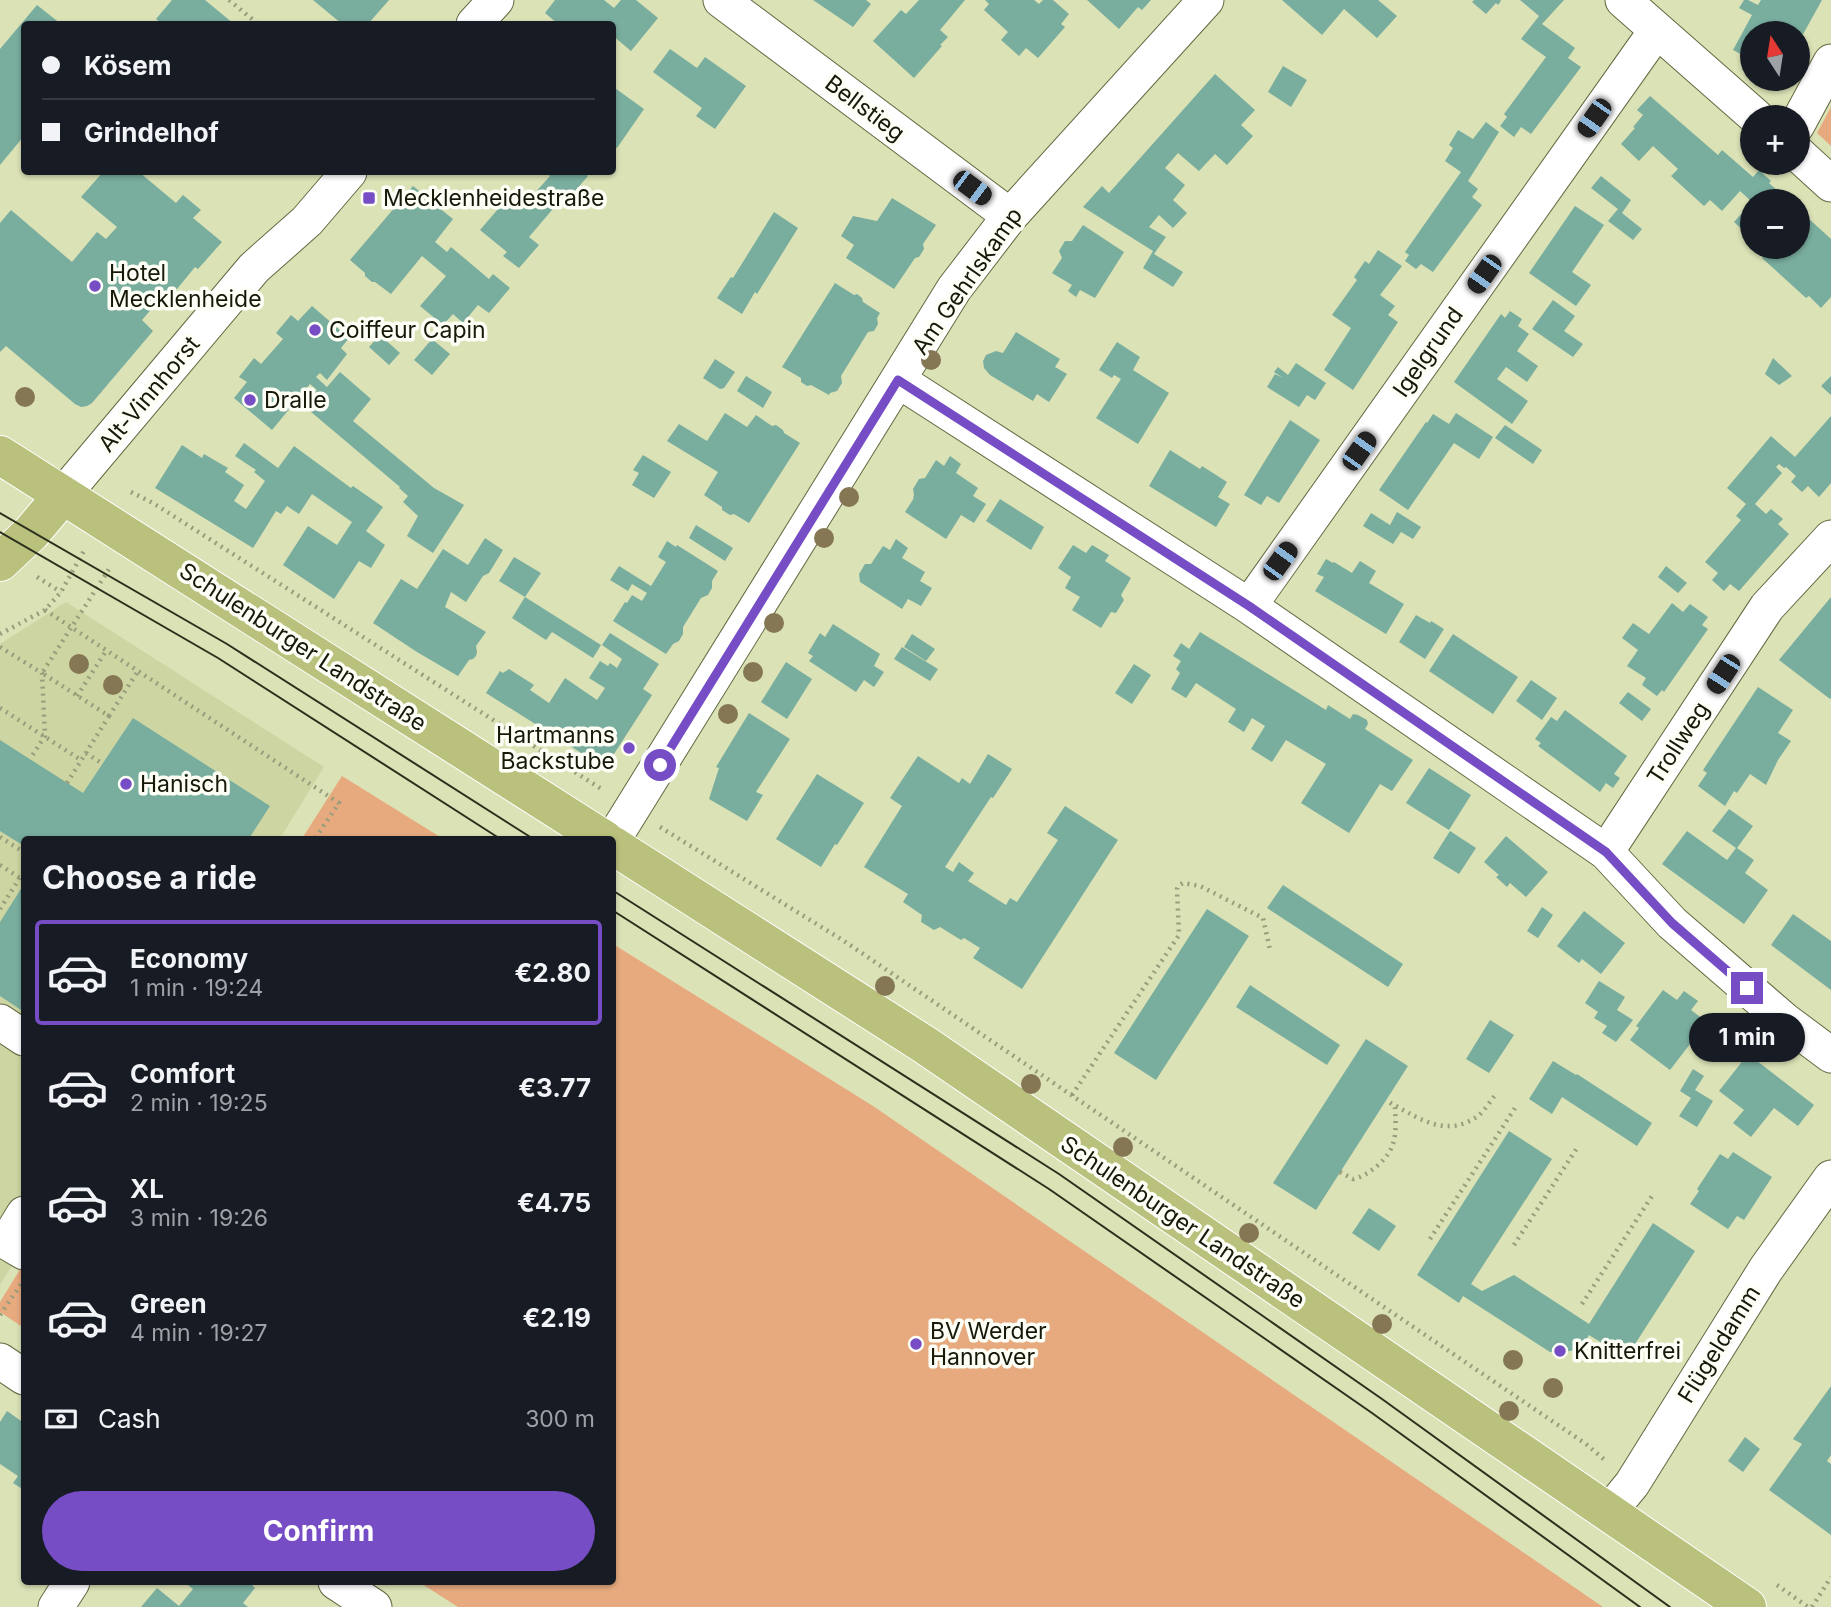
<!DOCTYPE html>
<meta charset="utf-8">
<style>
:root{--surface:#171b24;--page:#20242c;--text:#f1f3f6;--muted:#9ea1a6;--line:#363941;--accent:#774dc6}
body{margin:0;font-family:Inter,sans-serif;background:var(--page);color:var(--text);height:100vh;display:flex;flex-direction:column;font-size:26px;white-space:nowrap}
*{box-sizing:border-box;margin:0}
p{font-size:23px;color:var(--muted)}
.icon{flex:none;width:38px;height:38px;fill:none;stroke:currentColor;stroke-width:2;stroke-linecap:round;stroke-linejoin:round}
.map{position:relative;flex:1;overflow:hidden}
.drawer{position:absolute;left:21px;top:836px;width:595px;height:749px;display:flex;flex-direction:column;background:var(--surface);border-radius:7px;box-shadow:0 2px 5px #0004}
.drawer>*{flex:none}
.banner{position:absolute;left:21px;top:21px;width:595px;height:154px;border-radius:7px;box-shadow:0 2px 5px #0004;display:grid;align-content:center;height:154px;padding:0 21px;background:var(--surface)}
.needle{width:46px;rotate:348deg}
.buttons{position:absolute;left:1740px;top:21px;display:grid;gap:14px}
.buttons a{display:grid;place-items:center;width:70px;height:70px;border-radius:50%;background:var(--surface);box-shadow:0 2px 5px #0004;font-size:35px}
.end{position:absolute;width:32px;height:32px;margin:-16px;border:9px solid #774dc6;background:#fff;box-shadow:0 0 0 4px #fff}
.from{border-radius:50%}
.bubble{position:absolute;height:49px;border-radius:24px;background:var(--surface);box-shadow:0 2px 5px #0004;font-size:23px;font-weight:700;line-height:49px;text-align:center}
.car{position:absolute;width:21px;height:42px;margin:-21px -10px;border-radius:9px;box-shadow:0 0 5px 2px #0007;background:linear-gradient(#222 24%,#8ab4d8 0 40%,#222 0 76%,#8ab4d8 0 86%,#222 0)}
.banner b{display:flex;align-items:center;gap:24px;height:66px;font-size:26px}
.banner b+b{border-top:2px solid var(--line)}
.banner i{width:18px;height:18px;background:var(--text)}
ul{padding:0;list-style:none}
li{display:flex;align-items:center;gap:21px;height:105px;margin:0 14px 10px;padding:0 7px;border:4px solid transparent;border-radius:7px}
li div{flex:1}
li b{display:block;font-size:26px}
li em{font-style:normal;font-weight:700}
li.selected{border-color:var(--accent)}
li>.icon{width:63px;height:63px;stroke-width:1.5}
h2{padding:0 21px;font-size:32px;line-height:84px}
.pay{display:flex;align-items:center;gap:18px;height:77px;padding:0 21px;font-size:26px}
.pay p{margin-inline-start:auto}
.button{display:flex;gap:14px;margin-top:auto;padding:14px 21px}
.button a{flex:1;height:80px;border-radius:42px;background:var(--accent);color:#fff;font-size:28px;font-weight:700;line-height:80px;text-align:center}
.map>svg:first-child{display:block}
</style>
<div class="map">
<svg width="1831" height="1607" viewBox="0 0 1831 1607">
<rect width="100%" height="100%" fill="#dbe2b6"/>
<!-- built -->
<path fill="#cdd6a2" d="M66,602L324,767L279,840H24V1246L0,1285V644Z"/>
<!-- green -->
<path fill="#e7aa7f" d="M1831,107V146L1817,133Z
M342,776L445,840H301Z
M613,944L873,1106L1603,1607H458L419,1582H612Z
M24,1263V1328L0,1312V1302Z"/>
<!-- building -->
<path fill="#79ad9e" d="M172,0H205L234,24H162L156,19Z
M313,0H389L368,24H342Z
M555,0H604L614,8L621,0H636L658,18L631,51L612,35V24H558L545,13Z
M813,0H866L871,4L853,27Z
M919,0H965L940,30L948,37L940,45L942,46L914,78L873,41L901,10L906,14Z
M985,0H1034L1039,4L1043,0H1053L1069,14L1061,24L1065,27L1038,58L1026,48L1019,56L1001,40L1008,32L984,10L989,4Z
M1087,0H1151L1142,10L1138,7L1119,29Z
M1282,0H1378L1397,16L1377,38L1344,9L1322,35Z
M1474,0H1500L1501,1L1498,5L1496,3L1486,14L1472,2Z
M1520,0H1564L1542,24L1575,48L1568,58L1581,67L1531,134L1521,127L1514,137L1500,126L1507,117L1504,114L1546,57L1521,39L1539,16Z
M1744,0H1748L1758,5L1761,0H1822L1797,45V33H1752V60L1733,50L1752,15L1739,8Z
M37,5L61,24H24V136L0,165V49Z
M670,49L697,68L705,57L746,86L715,129L696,116L702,108L653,72Z
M1283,66L1307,80L1291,107L1268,92Z
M1215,74L1255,110L1241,125L1253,136L1227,165L1215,154L1199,171L1178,153L1165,168L1185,185L1173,200L1187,213L1173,228L1159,215L1149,227L1166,237L1154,254L1183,272L1173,287L1143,268L1153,251L1083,207L1102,186L1109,193Z
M612,86L644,109L617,148L612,145Z
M1650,96L1718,155L1722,150L1753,177L1759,170L1771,181L1769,183L1789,201H1751L1740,191L1722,211L1710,200L1704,206L1671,176L1678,169L1653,146L1639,161L1621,144L1635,128L1633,127L1643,115L1637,110Z
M1486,122L1499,132L1468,181L1478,189L1472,197L1482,205L1433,272L1421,264L1416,269L1405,261L1409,255L1405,252L1461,172L1445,161L1453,148L1449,145L1458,130L1473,139Z
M103,172H139L176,203L183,195L201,210L193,218L222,242L198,269L195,267L177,289L168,290L142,320L153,331L92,403L87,406L81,407L75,404L6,346L0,352V223L11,210L72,262L97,232L106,239L117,227L81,197Z
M545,172H583L588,176L575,191L569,190L529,237L539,245L519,268L503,256L507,252L480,230L510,195L520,203L531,191L534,194L550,176Z
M1601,176L1631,200L1622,213L1642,229L1633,240L1608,221L1618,209L1591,188Z
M413,186L428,198H431L438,203V207L453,219L435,242L447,252L451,247L489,279L493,274L510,288L489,313L478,305L463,323L453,314L443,325L420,306L446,276L422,256L391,294L375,282H372L365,276V273L350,260Z
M892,198L936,225L923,244L924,249L919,257L915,258L894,289L846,258L854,245L841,236L853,216L877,221Z
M1752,202V233L1749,236L1734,222Z
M1575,206L1604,225L1572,272L1591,285L1576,306L1529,273Z
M1797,208L1831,239V297L1821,308L1809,296L1806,298L1762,258L1772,247H1797Z
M774,212L798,228L757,294L755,292L742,314L717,298L731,277L733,278Z
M1083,225L1124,252L1095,298L1080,290L1076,297L1068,291L1072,285L1052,273L1062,258L1059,251L1065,241H1072Z
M1378,250L1402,266L1380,295L1395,306L1388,315L1398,322L1353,390L1324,370L1351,328L1332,315L1357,280L1354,277L1365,261L1369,264Z
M835,283L854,295L857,294L862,298L863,302L880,313L877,318L878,324L874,331L868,332L841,376L842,383L837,391L830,393L829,395L811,385L807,386L801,382V378L782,367Z
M1553,300L1575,316L1564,331L1583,344L1573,357L1532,329Z
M312,306L349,338L341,348L347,354L327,380L320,373L316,377L327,387L340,372L371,399L353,421L434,488L464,505L433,553L407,536L418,516L403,502L408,496L399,488L400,487L304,406L317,390L310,384L272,430L234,398L247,382L239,377L254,358L261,364L283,339L276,333L291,315L298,321Z
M1510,311L1522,319L1518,326L1529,334L1517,351L1538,366L1527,382L1506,367L1497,379L1528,401L1512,424L1454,382L1501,314L1505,318Z
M1016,332L1060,359L1055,367L1067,374L1049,402L1037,394L1033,401L990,375L984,368L983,361L986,355L996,351L1003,353Z
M380,335L400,353L389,365L369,347Z
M432,339L450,354L432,375L414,360Z
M1117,342L1140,357L1133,370L1169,393L1138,444L1096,418L1121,379L1114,375L1112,378L1099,370Z
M1773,358L1792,376L1779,385L1765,374Z
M715,359L735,372L724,388L720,389L703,378Z
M1296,363L1326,383L1315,400L1307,395L1299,407L1267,387L1275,374L1283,378L1274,372L1278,367L1288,375Z
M746,376L772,392L763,408L737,391Z
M1831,376V395L1821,386Z
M725,413L747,427L756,415L772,426L776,425L783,430L784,433L800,443L749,523L734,514L730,515L722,510V507L704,495L718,472L667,441L679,424L707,441Z
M1456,413L1493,437L1479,459L1454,443L1408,510L1379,490L1426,422L1427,423L1433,414L1449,424Z
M1831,416V483L1819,497L1808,486L1802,492L1791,482L1796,476L1786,467L1784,468L1779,464L1776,467L1782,473L1755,504L1766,514L1771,509L1783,519L1778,524L1789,534L1739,591L1730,584L1724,591L1712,580L1718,573L1705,562L1741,520L1736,516L1746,504L1727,488L1771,436L1795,457Z
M1290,420L1320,440L1279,503L1267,496L1261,505L1244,495Z
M1505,425L1542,450L1533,464L1495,438Z
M244,443L278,468L294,446L351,488L353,486L383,507L366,531L385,545L371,568L359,561L334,599L283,565L308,526L337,545L352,522L312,494L299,514L287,506L281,514L276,511L253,548L155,488L182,445L202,458L204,454L228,468L225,472L244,485L234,501L246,509L265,481L254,472L256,470L235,456Z
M1170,450L1200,469L1202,466L1227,482L1218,497L1230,504L1216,527L1149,486Z
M643,455L671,472L654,498L632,485L639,473L633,470Z
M950,456L961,464L956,473L978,488L973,496L986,504L974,523L961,515L946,539L905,512L914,498H913L914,495L913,489L919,479L925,478L936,460L944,466Z
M1000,499L1044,527L1031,550L986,521Z
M1397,512L1421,527L1413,539L1401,532L1393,544L1363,526L1371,513L1390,525Z
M696,525L733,548L725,561L689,538Z
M485,538L503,550L489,573L483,576L466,602L451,592L445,607L486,632L476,646L477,652L476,656L473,659L469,660L458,676L417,652L373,623L401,579L417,589L443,549L468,565Z
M896,539L908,548L902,558L925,572L920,581L932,588L921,606L908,599L902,609L860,582L859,574L865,564H871L883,546L890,550Z
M667,541L676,547L677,545L718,571L712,581V588L708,595L701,598L683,627V634L679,641L673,644L666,654L613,621L625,602L627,603L632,595L642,601L647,593L632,584L628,591L610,580L619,566L651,586L666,562L658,557Z
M1073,545L1086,553L1092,545L1109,555L1105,561L1131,578L1121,595L1124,600L1116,613L1111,612L1101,628L1072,610L1080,597L1065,588L1071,577L1058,568Z
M514,557L541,573L525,597L499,581Z
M1326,559L1333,563L1334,562L1352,573L1360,561L1376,571L1369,583L1404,604L1386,634L1315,591L1324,577L1317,574Z
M1666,566L1687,583L1678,593L1658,577Z
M525,597L601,645L593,658L552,632L546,640L512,618Z
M1831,597V698L1830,699L1779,660Z
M1672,603L1683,612L1690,604L1708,617L1702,625L1708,629L1664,692L1662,690L1657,696L1642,685L1646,678L1627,666L1638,650L1622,638L1633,623L1649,634Z
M1416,615L1430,623L1431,621L1444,629L1425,659L1399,642Z
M833,624L880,654L874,666L884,672L874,687L864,680L856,692L809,661L813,656L808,653L820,633L825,637Z
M1200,632L1326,710L1328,705L1350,719L1353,714L1358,715L1367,720L1368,724L1365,729L1413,760L1392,791L1380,784L1349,833L1301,803L1326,764L1286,740L1272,762L1251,749L1265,726L1252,718L1244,732L1228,722L1236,709L1196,683L1186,698L1171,689L1180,673L1176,669L1181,661L1173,656L1181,643L1189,649Z
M610,633L659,664L643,689L652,695L605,768L486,693L500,671L503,673L509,669L534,685L530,690L549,703L565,678L597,700L605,688L589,678L600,661L608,666L610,663L617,668L622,659L602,645Z
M912,634L935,649L926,661L904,647Z
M1453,634L1518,677L1493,714L1429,671Z
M902,647L938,669L930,681L894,659Z
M786,662L812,679L787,719L761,702Z
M1134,664L1151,675L1132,704L1115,693Z
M1531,680L1557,698L1542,720L1516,701Z
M1758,687L1793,710L1778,733L1791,741L1778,760L1766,785L1750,774L1737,793L1734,791L1725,806L1698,786L1707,773L1703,770Z
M1628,692L1651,709L1642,721L1619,703Z
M1565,710L1627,756L1614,774L1620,778L1613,788L1606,783L1600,792L1538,746L1541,743L1535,739L1551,717L1557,721Z
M749,713L790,739L756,792L763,795L747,821L709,799L719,768L716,767Z
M133,718L270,806L248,840H24V846L0,831V740L83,793Z
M988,754L1012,769L993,798L991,797L945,867L953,872L959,862L974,873L968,881L1006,905L1010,898L1017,902L1058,840L1047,833L1065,806L1118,840L1022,989L973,958L980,948L964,938L961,940L940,927L934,930L921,922L922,915L903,902L908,894L864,867L902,806L890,798L918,756L959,783L962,778L970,784Z
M1429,768L1471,795L1449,830L1406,803Z
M817,774L864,803L837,845L835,844L821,867L776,839Z
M1729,809L1753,826L1737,848L1754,860L1745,873L1768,890L1744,924L1662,864L1687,831L1727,860L1736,848L1712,831Z
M1450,831L1476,848L1459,874L1433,858Z
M1506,836L1548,872L1526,897L1510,883L1507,887L1496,877L1499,875L1484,862Z
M24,884V1012L0,996V922Z
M1283,885L1403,964L1388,987L1267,908Z
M1542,907L1553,915L1538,938L1527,931Z
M1207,909L1249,936L1156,1080L1114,1053Z
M1584,911L1625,943L1601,974L1582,959L1579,963L1557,946Z
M1793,914L1831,941V990L1771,945Z
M1599,981L1625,997L1617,1010L1633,1020L1616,1042L1602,1033L1607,1026L1594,1018L1598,1012L1585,1003Z
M1250,985L1340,1045L1327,1065L1236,1007Z
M1663,990L1677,1000L1684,991L1698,1001L1691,1010L1707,1022L1670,1070L1630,1040L1639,1028L1636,1026Z
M1490,1020L1514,1035L1489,1073L1466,1059Z
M1366,1039L1408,1066L1316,1210L1273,1183Z
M1748,1054L1814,1105L1798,1126L1774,1108L1751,1137L1733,1123L1744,1110L1719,1091Z
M1553,1061L1576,1075L1577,1074L1652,1123L1637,1146L1562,1097L1552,1114L1529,1099Z
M1693,1069L1704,1076L1695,1090L1713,1101L1697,1127L1679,1116L1691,1098L1680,1091Z
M1509,1131L1552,1159L1471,1284L1482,1291L1514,1275L1589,1324L1653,1223L1695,1251L1626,1358L1589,1335L1585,1342L1574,1350L1561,1353L1550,1352L1463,1296L1459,1303L1417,1275Z
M1733,1152L1772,1177L1744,1220L1737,1216L1728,1229L1690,1204L1699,1191L1697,1189L1720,1154L1728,1159Z
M1369,1208L1396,1226L1379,1251L1352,1233Z
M1831,1386V1455L1827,1461L1831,1464V1535L1769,1490L1802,1444L1793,1439Z
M7,1411L24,1423V1490L13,1483L18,1476L0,1464V1422Z
M1745,1437L1760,1449L1743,1472L1728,1461Z
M184,1582H249L255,1588L243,1603L248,1607H141L157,1588L179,1606L193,1589Z"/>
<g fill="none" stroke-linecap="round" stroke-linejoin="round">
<!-- minor casing -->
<g stroke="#636941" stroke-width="37">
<path id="minor" d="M721,0L1010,216
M1623,0L1756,117
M474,24L496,0
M1797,125L1831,62
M1797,153L1831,184
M898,380L1249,606L1606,852L1672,923L1784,1020L1831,1055
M63,495L254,268L307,221L349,172
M1249,606L1657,30
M612,841L954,289L1010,216L1206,0
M1606,852L1767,607L1831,538
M0,1022L24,1038
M24,1214L7,1242L24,1252
M0,1361L24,1377
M1609,1512L1632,1484L1766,1269L1831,1178
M336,1582L374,1607
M56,1607L72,1582"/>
</g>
<!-- major casing -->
<g stroke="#fff" stroke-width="40">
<path id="major" d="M0,455L605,840
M0,562L31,533L63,495
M612,845L925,1045L1747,1607"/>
</g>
<!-- path -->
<path stroke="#989d7b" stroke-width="4.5" stroke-dasharray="2 5" stroke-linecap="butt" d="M229,0L258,24
M131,492L153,503L603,790
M37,577L61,592
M45,610L339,803L314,840
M0,634L45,610L61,592L85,549
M0,647L42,673L45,736L30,759
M77,696L106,651
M0,708L81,760
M109,716L138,671
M86,753L103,764
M67,783L109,716L42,673L111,566
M660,827L844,941L1586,1444L1606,1461
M0,837L22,851L24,848
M0,865L20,878
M0,909L24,871
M1072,1095L1179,935L1177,889L1178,886L1183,883L1200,886L1263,918L1270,950
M1396,1106C1423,1121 1448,1137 1478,1116C1484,1111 1490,1102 1495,1095
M1340,1172L1353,1179C1362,1177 1370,1172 1377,1166C1398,1148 1396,1132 1395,1106L1386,1100
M1430,1239L1515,1108
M1514,1245L1577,1148
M1582,1304L1652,1196
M0,1315L21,1284
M1777,1585L1808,1607
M1812,1607L1831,1577"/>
<!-- minor -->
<use href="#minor" stroke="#fff" stroke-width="35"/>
<!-- major -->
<use href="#major" stroke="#bac17d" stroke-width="38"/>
<!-- tram -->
<path stroke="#2c2f1c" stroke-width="2" d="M0,513L227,644L535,840
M0,532L218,658L502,840
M612,890L1059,1174L1382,1399L1670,1607
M612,910L1049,1189L1372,1413L1640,1607"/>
</g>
<!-- trees -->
<g fill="#867754">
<circle cx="931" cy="360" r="10"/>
<circle cx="25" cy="397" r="10"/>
<circle cx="849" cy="497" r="10"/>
<circle cx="824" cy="538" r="10"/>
<circle cx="774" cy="623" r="10"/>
<circle cx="79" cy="664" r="10"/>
<circle cx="753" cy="672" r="10"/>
<circle cx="113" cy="685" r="10"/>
<circle cx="728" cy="714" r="10"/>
<circle cx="885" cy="986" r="10"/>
<circle cx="1031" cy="1084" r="10"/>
<circle cx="1123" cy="1147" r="10"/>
<circle cx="1249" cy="1233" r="10"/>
<circle cx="1382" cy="1324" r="10"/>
<circle cx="1513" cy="1360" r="10"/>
<circle cx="1553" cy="1388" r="10"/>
<circle cx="1509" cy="1411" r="10"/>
</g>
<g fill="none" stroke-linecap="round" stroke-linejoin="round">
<!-- route -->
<path stroke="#774dc6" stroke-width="9" d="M660,765L898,380L1249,606L1606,852L1672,923L1747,988"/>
</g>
<!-- markers -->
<g fill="#774dc6" stroke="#fdfff6" stroke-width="2.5">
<rect x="362" y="191" width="14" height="14" rx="3.5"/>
<circle cx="95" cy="286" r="7"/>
<circle cx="315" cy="330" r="7"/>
<circle cx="250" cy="400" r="7"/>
<circle cx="629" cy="748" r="7"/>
<circle cx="126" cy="784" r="7"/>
<circle cx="916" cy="1344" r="7"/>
<circle cx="1560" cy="1351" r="7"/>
</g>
<g text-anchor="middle" stroke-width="7" stroke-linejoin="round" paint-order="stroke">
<!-- street labels -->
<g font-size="23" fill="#161808" stroke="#fdfff6">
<text transform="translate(865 108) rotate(37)" y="8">Bellstieg</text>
<text transform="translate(967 281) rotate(-55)" y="8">Am Gehrlskamp</text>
<text transform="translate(1428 352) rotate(-55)" y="8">Igelgrund</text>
<text transform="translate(149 394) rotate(-50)" y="8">Alt-Vinnhorst</text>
<text transform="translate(303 647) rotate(33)" y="8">Schulenburger Landstraße</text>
<text transform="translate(1678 743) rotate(-57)" y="8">Trollweg</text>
<text transform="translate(1183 1222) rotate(34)" y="8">Schulenburger Landstraße</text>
<text transform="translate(1719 1344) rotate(-58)" y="8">Flügeldamm</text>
</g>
<!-- poi labels -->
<g font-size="23" fill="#161808" stroke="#fdfff6" text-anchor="start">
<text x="383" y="206">Mecklenheidestraße</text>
<text x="109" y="281">Hotel<tspan x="109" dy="26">Mecklenheide</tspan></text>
<text x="329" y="338">Coiffeur Capin</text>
<text x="264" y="408">Dralle</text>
<text x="615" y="743" text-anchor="end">Hartmanns<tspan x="615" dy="26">Backstube</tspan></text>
<text x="140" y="792">Hanisch</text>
<text x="930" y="1339">BV Werder<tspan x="930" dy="26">Hannover</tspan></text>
<text x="1574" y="1359">Knitterfrei</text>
</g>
</g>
</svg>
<div class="buttons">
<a><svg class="needle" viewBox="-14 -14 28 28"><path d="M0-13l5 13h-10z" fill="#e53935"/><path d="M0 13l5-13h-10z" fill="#9ea1a6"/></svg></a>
<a>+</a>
<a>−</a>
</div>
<i class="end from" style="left:660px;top:765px"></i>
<i class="end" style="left:1747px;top:988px"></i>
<div class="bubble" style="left:1689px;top:1013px;width:116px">1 min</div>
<i class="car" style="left:1594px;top:118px;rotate:215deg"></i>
<i class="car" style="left:972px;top:188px;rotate:127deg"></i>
<i class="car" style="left:1484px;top:274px;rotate:215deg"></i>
<i class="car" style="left:1359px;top:451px;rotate:35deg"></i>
<i class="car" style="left:1280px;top:561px;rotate:36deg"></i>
<i class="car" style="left:1723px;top:674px;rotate:213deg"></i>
<div class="banner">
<b><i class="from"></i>Kösem</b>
<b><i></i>Grindelhof</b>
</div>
<section class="drawer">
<h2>Choose a ride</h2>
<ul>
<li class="selected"><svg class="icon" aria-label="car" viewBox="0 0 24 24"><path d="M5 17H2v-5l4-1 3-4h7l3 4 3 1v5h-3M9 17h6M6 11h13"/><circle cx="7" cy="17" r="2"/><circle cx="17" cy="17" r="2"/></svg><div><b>Economy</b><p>1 min · 19:24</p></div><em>€2.80</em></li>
<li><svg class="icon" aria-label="car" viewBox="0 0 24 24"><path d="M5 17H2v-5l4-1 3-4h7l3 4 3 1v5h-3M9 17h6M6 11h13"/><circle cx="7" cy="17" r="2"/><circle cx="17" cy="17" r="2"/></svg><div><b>Comfort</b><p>2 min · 19:25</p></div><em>€3.77</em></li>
<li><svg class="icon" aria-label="car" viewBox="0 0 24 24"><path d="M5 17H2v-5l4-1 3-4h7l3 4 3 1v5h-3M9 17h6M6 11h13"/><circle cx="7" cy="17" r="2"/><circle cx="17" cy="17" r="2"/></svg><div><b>XL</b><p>3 min · 19:26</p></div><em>€4.75</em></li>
<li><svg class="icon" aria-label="car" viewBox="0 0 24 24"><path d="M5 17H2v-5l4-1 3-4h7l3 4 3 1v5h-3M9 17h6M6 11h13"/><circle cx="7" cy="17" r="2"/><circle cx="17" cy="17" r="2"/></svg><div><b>Green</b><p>4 min · 19:27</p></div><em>€2.19</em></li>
</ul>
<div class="pay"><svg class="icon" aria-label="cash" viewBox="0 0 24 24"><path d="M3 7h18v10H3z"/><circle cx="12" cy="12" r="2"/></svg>Cash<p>300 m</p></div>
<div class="button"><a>Confirm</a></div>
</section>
</div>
